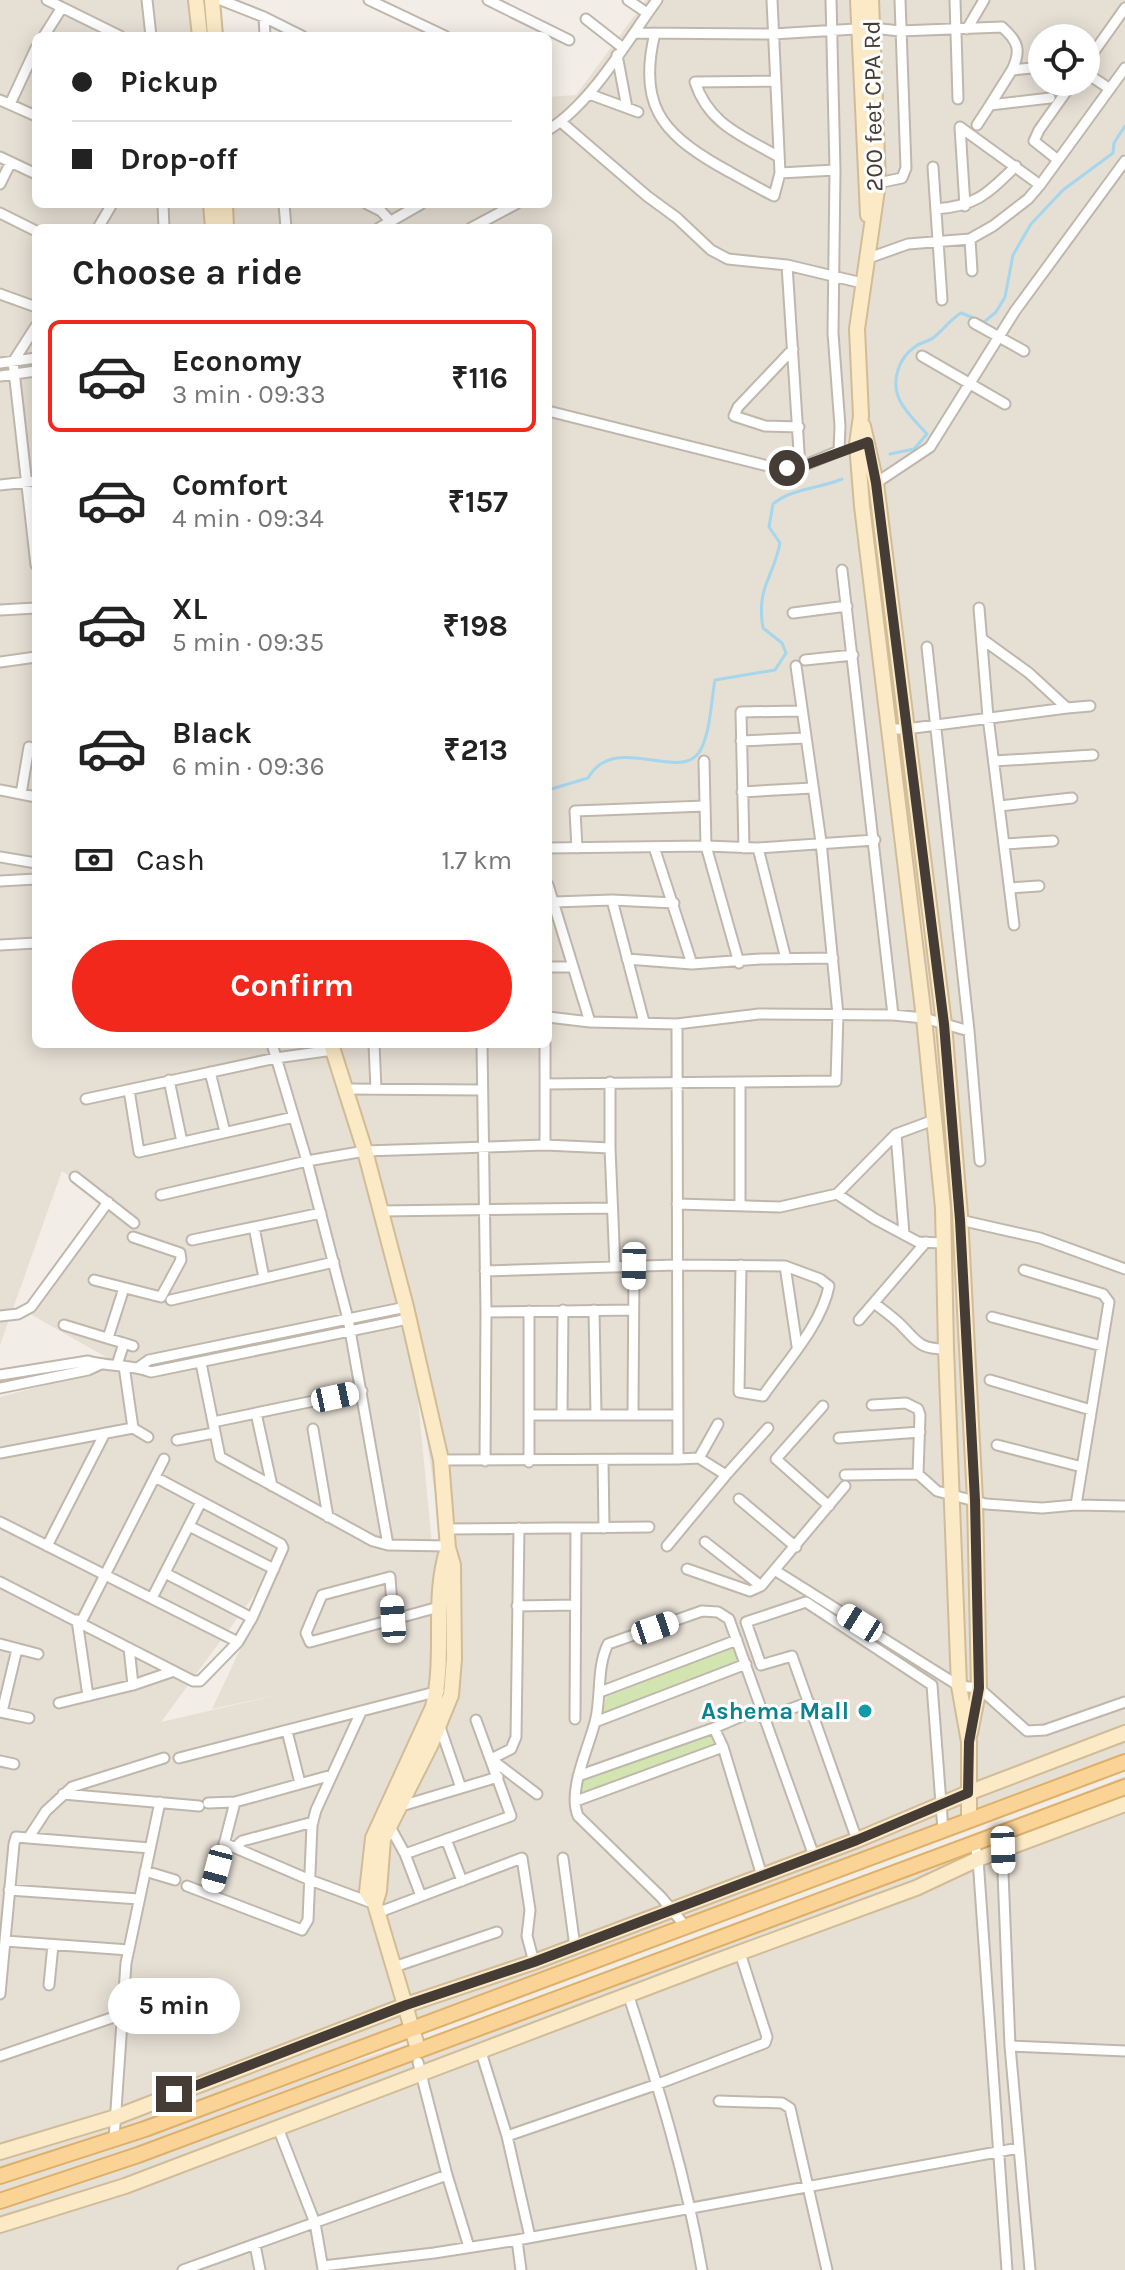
<!DOCTYPE html>
<meta charset="utf-8">
<style>
:root{--surface:#fff;--page:#f6f6f6;--text:#222;--muted:#767676;--line:#e0e0e0;--accent:#f2281d}
body{margin:0;font-family:Karla,sans-serif;background:var(--page);color:var(--text);height:100vh;display:flex;flex-direction:column;font-size:30px;white-space:nowrap}
*{box-sizing:border-box;margin:0}
p{font-size:26px;color:var(--muted)}
.icon{flex:none;width:44px;height:44px;fill:none;stroke:currentColor;stroke-width:2;stroke-linecap:round;stroke-linejoin:round}
.map{position:relative;flex:1;overflow:hidden}
.side{position:absolute;left:32px;top:224px;width:520px;height:824px;display:flex;flex-direction:column;background:var(--surface);border-radius:12px;box-shadow:0 4px 20px #0003}
.side>*{flex:none}
.top-card{position:absolute;left:32px;top:32px;width:520px;height:176px;border-radius:12px;box-shadow:0 4px 20px #0003;display:grid;align-content:center;height:176px;padding:0 40px;background:var(--surface)}
.buttons{position:absolute;left:1028px;top:24px;display:grid;gap:16px}
.buttons a{display:grid;place-items:center;width:72px;height:72px;border-radius:50%;background:var(--surface);box-shadow:0 4px 20px #0003;font-size:40px}
.end{position:absolute;width:36px;height:36px;margin:-18px;border:10px solid #453d35;background:#fff;box-shadow:0 0 0 4px #fff}
.from{border-radius:50%}
.bubble{position:absolute;height:56px;border-radius:28px;background:var(--surface);box-shadow:0 4px 20px #0003;font-size:26px;font-weight:700;line-height:56px;text-align:center}
.car{position:absolute;width:24px;height:48px;margin:-24px -12px;border-radius:10px;box-shadow:0 0 6px 2px #0007;background:linear-gradient(#fff 24%,#345 0 40%,#fff 0 76%,#345 0 86%,#fff 0)}
.top-card b{display:flex;align-items:center;gap:28px;height:76px;font-size:30px}
.top-card b+b{border-top:2px solid var(--line)}
.top-card i{width:20px;height:20px;background:var(--text)}
ul{padding:0;list-style:none}
li{display:flex;align-items:center;gap:24px;height:112px;margin:0 16px 12px;padding:0 24px;border:4px solid transparent;border-radius:12px}
li div{flex:1}
li b{display:block;font-size:30px}
li em{font-style:normal;font-weight:700}
li.current{border-color:var(--accent)}
li>.icon{width:72px;height:72px;stroke-width:1.5}
h2{padding:0 40px;font-size:36px;line-height:96px}
.pay{display:flex;align-items:center;gap:20px;height:88px;padding:0 40px;font-size:30px}
.pay p{margin-inline-start:auto}
.button{display:flex;gap:16px;margin-top:auto;padding:16px 40px}
.button a{flex:1;height:92px;border-radius:48px;background:var(--accent);color:#fff;font-size:32px;font-weight:700;line-height:92px;text-align:center}
.map>svg:first-child{display:block}
</style>
<div class="map">
<svg width="1125" height="2270" viewBox="0 0 1125 2270">
<rect width="100%" height="100%" fill="#f2ede6"/>
<!-- residential -->
<path fill="#e6dfd4" fill-rule="evenodd" d="M0,0H199L200,36H36V204H215L217,220L219,204H548V97L576,95L646,0H1125V1771L969,1819L918,821L926,1132L939,1243L967,1820L151,2126L670,1961L1125,1776V2270H0V1397L120,1365L25,1311L110,1205L62,1171L0,1345ZM1042,38H1086V82H1042ZM36,228H548V1044H36ZM413,1348L442,1541L455,1528L449,1687L442,1655V1541L432,1545ZM286,1552L212,1709L286,1693L161,1722Z"/>
<!-- green -->
<path fill="#d2e5b0" d="M736,1646L741,1661L601,1716L607,1697Z
M710,1733L717,1744L579,1795L581,1779Z"/>
<g fill="none" stroke-linecap="round" stroke-linejoin="round">
<!-- stream -->
<path stroke="#a4d6ed" stroke-width="3" d="M890,454L914,449L927,434C909,414 889,398 898,370C901,360 907,352 916,346C921,342 928,342 933,338C944,330 949,320 961,313L984,322L996,312L1005,297L1013,255L1031,224L1063,190L1113,153L1114,143L1125,126
M548,790L588,778C616,729 685,788 702,747C711,727 711,701 715,680L775,670L786,653L782,643L763,628C756,587 773,579 780,543L769,527L773,504C792,488 819,489 842,479"/>
<!-- street casing -->
<g stroke="#c0b7ac" stroke-width="13">
<path id="street" d="M47,0L120,36
M147,0L151,36
M221,0L264,17L302,36
M369,0L445,36
M488,0L569,40
M628,0L647,13
M955,0L958,99
M264,17L265,36
M586,19L623,48
M967,29L984,0
M636,33L773,34L872,28L900,31L1002,27C1019,42 1021,51 1012,70
M655,33C638,103 660,132 719,166C737,176 756,187 774,196L780,173L772,0
M44,36L61,9
M617,55L627,108
M1086,63L1125,8
M1042,67L1012,70L990,105L1050,98
M1086,73L1110,89
M775,81L695,82C709,125 743,136 779,157
M589,94L638,112
M0,100L36,116
M10,104L36,48
M561,122L647,196L677,218L711,250L728,259L787,265L862,283
M977,125L990,105
M960,127L1040,185
M960,127L965,206
M548,130C591,104 627,41 657,0
M0,157L36,174
M1058,160L1034,141L1039,130L1073,82
M933,167L942,300
M780,173L835,170
M878,183L902,178L906,168L900,0
M0,184L11,162
M163,204L164,228
M284,204L286,228
M367,204L381,211L391,222
M936,209C977,206 988,193 1016,166
M0,213L36,231
M98,228L112,204
M379,228L421,204
M471,228L516,204
M970,239L972,271
M866,259L908,244L970,239L993,226L1028,199L1040,185L1125,68
M787,265L800,467
M0,294L36,307
M974,323L1024,351
M36,326L13,362L36,565
M793,349L738,407L734,416L765,426L799,427
M922,356L1005,404
M0,363L36,358
M0,376L36,371
M548,411L768,466L800,467L839,451L840,426L833,333L835,170L831,0
M876,483L930,447L1015,311L1125,161
M0,485L36,481
M842,570L893,1015
M979,608L988,717L1014,925
M0,610L36,608
M793,613L847,606
M927,647L969,1031L980,1161
M805,660L853,655
M0,662L36,657
M1067,708L1090,706
M889,729H906L1067,708L1029,673L982,639
M741,741L805,738
M704,761L706,846L739,963
M994,761L1093,755
M0,790L36,797
M742,792L812,788
M21,794L29,747
M999,806L1072,798
M1004,844L1053,841
M654,847L692,964
M548,848L706,846L758,848L875,840
M577,848L575,811L705,806
M744,848L741,712L801,711
M758,848L786,959
M0,857L36,863
M0,881L36,879
M548,885L590,1022
M1010,888L1039,886
M612,900L644,1022
M554,902L612,900L674,903
M0,945L36,943
M627,959L692,964L760,959L833,958
M548,967H572
M548,1017L590,1022L677,1024L759,1014L893,1015L924,1018L969,1031
M272,1044L307,1161L348,1319L388,1545
M374,1044L376,1089
M482,1044L486,1312L485,1461
M210,1072L225,1132
M169,1080L182,1142
M610,1082V1148L615,1267
M740,1082V1206
M545,1084L836,1081L838,1015L821,842L796,666
M345,1089L481,1090
M129,1090L139,1152L294,1117
M86,1099L276,1058L333,1050
M896,1134L904,1234
M545,1145V1044
M75,1177L134,1223
M837,1194L875,1219L918,1242L944,1243
M161,1195L307,1161L365,1151L545,1145L610,1148
M677,1204L780,1207L837,1194L896,1134L934,1120
M381,1211L612,1208
M960,1220L1040,1238L1125,1269
M254,1227L264,1278
M192,1240L321,1213
M785,1266L797,1346
M1024,1270L1103,1294L1109,1302L1076,1505
M485,1271L676,1265L785,1266L820,1279L829,1286C822,1324 785,1364 763,1396L739,1392L741,1265
M94,1280L161,1297L181,1260L180,1253L133,1237
M171,1300L334,1262
M874,1303C883,1310 893,1317 901,1325C918,1342 919,1349 946,1349
M594,1310L596,1414
M529,1311V1462
M486,1312L633,1310
M0,1316L18,1314L31,1307L108,1202
M992,1317L1102,1346
M859,1320L926,1242
M64,1325L133,1346
M108,1338L124,1288
M201,1363L220,1457L373,1541L388,1545L448,1546
M117,1365L124,1343
M124,1366L133,1428L148,1437
M139,1367L149,1360L406,1307
M0,1375L88,1361C109,1367 131,1364 151,1372L408,1319
M990,1380L1091,1410
M0,1388L88,1370L101,1364
M872,1405L906,1403L918,1409L920,1415L918,1474
M823,1406L776,1459L829,1506
M256,1413L272,1486
M562,1414L563,1310
M633,1414L634,1266
M530,1415H678
M213,1422L362,1391
M313,1429L328,1517
M839,1438L920,1432
M177,1440L214,1433
M997,1445L1082,1467
M0,1453L133,1428
M699,1458L718,1424
M678,1459L699,1458L726,1475L768,1428
M441,1460L678,1459L677,1024
M603,1460L604,1528
M845,1475L918,1474L937,1491L986,1504L1042,1508L1076,1505L1125,1506
M739,1499L796,1547
M0,1522L238,1642
M189,1526L274,1569
M519,1528L516,1737L511,1749L491,1759L537,1794
M447,1529L649,1527
M705,1542L761,1586
M47,1546L105,1433
M667,1546L726,1475
M687,1569L750,1591L761,1586L845,1486
M776,1571L959,1686L979,1688L1027,1731L1045,1730L1125,1702
M165,1573L252,1618
M0,1582L193,1681H200L238,1642L252,1618L283,1548L281,1544L155,1477
M152,1598L201,1502
M517,1606L575,1605
M393,1619L390,1577L322,1595L306,1633L310,1642L439,1607
M77,1620L88,1696
M81,1622L164,1459
M0,1644L38,1654
M129,1648L133,1685
M600,1692L737,1640
M59,1703L133,1685L174,1671
M0,1712L29,1718
M2,1712L17,1649
M575,1719L576,1528
M764,1719L809,1702
M595,1722L746,1664
M439,1724L461,1788
M714,1728L723,1747L762,1876
M287,1731L300,1783
M179,1758L439,1691
M0,1761L14,1764
M578,1776L714,1728L760,1708
M63,1794L199,1806
M576,1801L723,1747
M208,1803L235,1802
M398,1807L498,1777
M389,1825L405,1854L421,1896
M29,1837L46,1811L72,1787L164,1758
M446,1839L462,1881
M857,1840L792,1656L761,1665L746,1622L806,1602L932,1685L943,1830
M974,1842L978,1859L1007,2270
M224,1843L310,1880L375,1904
M235,1848L242,1841L313,1822
M1002,1848L1010,2046L1030,2270
M405,1854L511,1816L476,1720
M563,1858L575,1947
M145,1871L175,1880
M187,1886L302,1930L308,1920L312,1825L316,1810L361,1712
M9,1890L139,1899
M211,1895L235,1802L332,1775
M377,1913L522,1858L530,1910L527,1936L534,1962
M686,1927L661,1897L578,1816C567,1789 590,1746 596,1718C601,1694 597,1666 608,1644L702,1611L718,1612L729,1619L814,1856
M5,1941L129,1950
M394,1967L497,1932
M49,1985L53,1945
M0,1994L14,1844L16,1837L150,1848
M628,1994C658,2085 686,2176 702,2270
M1010,2046L1125,2051
M481,2052L507,2136L530,2237
M0,2056L123,2014
M418,2062L447,2175L469,2247
M719,2101L782,2103L790,2108L827,2270
M278,2128L315,2223L323,2269
M507,2136L658,2084L765,2043L767,2037L740,1953
M114,2139L126,1963L160,1802
M517,2240L521,2270
M255,2245L260,2270
M323,2266L434,2253L517,2240L1019,2148
M183,2270L447,2175"/>
</g>
<!-- secondary casing -->
<g stroke="#d1bc97" stroke-width="18">
<path id="secondary" d="M196,0L200,36
M212,0L215,36
M858,0L868,215
M871,0L878,183L857,329L861,416L857,444L862,506L924,1018L943,1208L946,1349L959,1686L969,1742V1820
M211,204L213,228
M225,204L226,228
M863,426L876,483L944,1024L960,1215L975,1500L979,1688L970,1733
M331,1044L365,1151L406,1307L441,1460L448,1548L453,1565L454,1659L451,1695L431,1744L383,1839L379,1891L375,1904
M418,2049L375,1904L367,1892L373,1838L433,1707C446,1653 431,1599 448,1548
M0,2152L116,2117L406,2005L534,1962L857,1840L968,1793L1125,1733
M0,2225L125,2186L717,1961L916,1888L978,1859L1125,1804"/>
</g>
<!-- primary casing -->
<g stroke="#dfaf67" stroke-width="18">
<path id="primary" d="M0,2176L145,2129L1125,1762
M0,2201L138,2155L1125,1787"/>
</g>
<!-- street -->
<use href="#street" stroke="#fff" stroke-width="9"/>
<!-- secondary -->
<use href="#secondary" stroke="#fceac6" stroke-width="14"/>
<!-- primary -->
<use href="#primary" stroke="#fad497" stroke-width="14"/>
</g>
<g fill="none" stroke-linecap="round" stroke-linejoin="round">
<!-- route -->
<path stroke="#453d35" stroke-width="10" d="M174,2094L406,2005L534,1962L857,1840L968,1793L969,1742L979,1688L975,1500L960,1220L944,1024L876,483L868,442L800,467L787,468"/>
</g>
<!-- markers -->
<circle fill="#0f9aa8" stroke="#fff" stroke-width="3" cx="865" cy="1711" r="8"/>
<g text-anchor="middle" stroke-width="6" stroke-linejoin="round" paint-order="stroke">
<!-- street labels -->
<g font-size="24" fill="#453d35" stroke="#fff">
<text transform="translate(873 106) rotate(-91)" y="8">200 feet CPA Rd</text>
</g>
<!-- culture labels -->
<g font-size="24" font-weight="bold" fill="#0d838f" stroke="#fff" text-anchor="end">
<text x="849" y="1719">Ashema Mall</text>
</g>
</g>
</svg>
<div class="buttons">
<a><svg class="icon" aria-label="locate" viewBox="0 0 24 24"><circle cx="12" cy="12" r="6"/><path d="M12 2v4M12 18v4M2 12h4M18 12h4"/></svg></a>
</div>
<i class="end from" style="left:787px;top:468px"></i>
<i class="end" style="left:174px;top:2094px"></i>
<div class="bubble" style="left:108px;top:1978px;width:132px">5 min</div>
<i class="car" style="left:634px;top:1266px;rotate:181deg"></i>
<i class="car" style="left:335px;top:1397px;rotate:78deg"></i>
<i class="car" style="left:393px;top:1619px;rotate:356deg"></i>
<i class="car" style="left:860px;top:1623px;rotate:302deg"></i>
<i class="car" style="left:655px;top:1628px;rotate:71deg"></i>
<i class="car" style="left:1003px;top:1850px;rotate:178deg"></i>
<i class="car" style="left:217px;top:1869px;rotate:195deg"></i>
<div class="top-card">
<b><i class="from"></i>Pickup</b>
<b><i></i>Drop-off</b>
</div>
<section class="side">
<h2>Choose a ride</h2>
<ul>
<li class="current"><svg class="icon" aria-label="car" viewBox="0 0 24 24"><path d="M5 17H2v-5l4-1 3-4h7l3 4 3 1v5h-3M9 17h6M6 11h13"/><circle cx="7" cy="17" r="2"/><circle cx="17" cy="17" r="2"/></svg><div><b>Economy</b><p>3 min · 09:33</p></div><em>₹116</em></li>
<li><svg class="icon" aria-label="car" viewBox="0 0 24 24"><path d="M5 17H2v-5l4-1 3-4h7l3 4 3 1v5h-3M9 17h6M6 11h13"/><circle cx="7" cy="17" r="2"/><circle cx="17" cy="17" r="2"/></svg><div><b>Comfort</b><p>4 min · 09:34</p></div><em>₹157</em></li>
<li><svg class="icon" aria-label="car" viewBox="0 0 24 24"><path d="M5 17H2v-5l4-1 3-4h7l3 4 3 1v5h-3M9 17h6M6 11h13"/><circle cx="7" cy="17" r="2"/><circle cx="17" cy="17" r="2"/></svg><div><b>XL</b><p>5 min · 09:35</p></div><em>₹198</em></li>
<li><svg class="icon" aria-label="car" viewBox="0 0 24 24"><path d="M5 17H2v-5l4-1 3-4h7l3 4 3 1v5h-3M9 17h6M6 11h13"/><circle cx="7" cy="17" r="2"/><circle cx="17" cy="17" r="2"/></svg><div><b>Black</b><p>6 min · 09:36</p></div><em>₹213</em></li>
</ul>
<div class="pay"><svg class="icon" aria-label="cash" viewBox="0 0 24 24"><path d="M3 7h18v10H3z"/><circle cx="12" cy="12" r="2"/></svg>Cash<p>1.7 km</p></div>
<div class="button"><a>Confirm</a></div>
</section>
</div>
